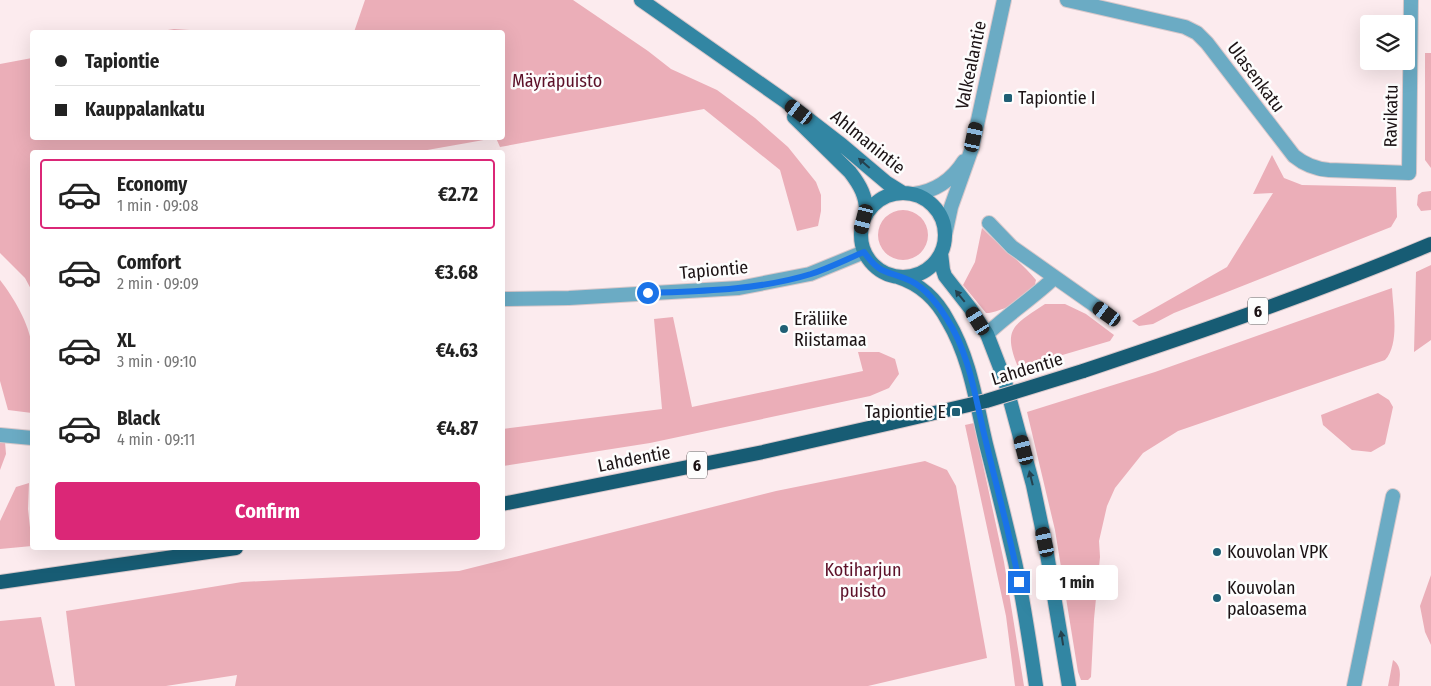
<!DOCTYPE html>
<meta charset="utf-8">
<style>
:root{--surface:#fff;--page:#f6f6f6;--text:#222;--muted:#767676;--line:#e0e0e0;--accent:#db2777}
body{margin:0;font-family:"Fira Sans Condensed",sans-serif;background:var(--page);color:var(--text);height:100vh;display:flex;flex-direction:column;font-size:19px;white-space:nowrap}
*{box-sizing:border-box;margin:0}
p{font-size:16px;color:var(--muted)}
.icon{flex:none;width:28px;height:28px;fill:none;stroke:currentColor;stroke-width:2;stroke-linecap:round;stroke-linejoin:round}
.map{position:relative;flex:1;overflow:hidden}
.side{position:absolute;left:30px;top:150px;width:475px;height:400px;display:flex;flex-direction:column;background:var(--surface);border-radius:5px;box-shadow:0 5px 20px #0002}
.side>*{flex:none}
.guide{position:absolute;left:30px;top:30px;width:475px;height:110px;border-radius:5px;box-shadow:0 5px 20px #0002;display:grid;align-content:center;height:110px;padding:0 25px;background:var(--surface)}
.tools{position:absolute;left:1360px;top:15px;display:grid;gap:10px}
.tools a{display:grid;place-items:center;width:55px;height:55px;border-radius:5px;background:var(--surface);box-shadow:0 5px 20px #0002;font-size:25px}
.end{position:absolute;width:22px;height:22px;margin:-11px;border:6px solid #1a73e8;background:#fff;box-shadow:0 0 0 2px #fff}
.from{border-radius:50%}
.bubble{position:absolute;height:35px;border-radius:5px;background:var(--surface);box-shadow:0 5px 20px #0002;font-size:16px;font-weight:700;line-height:35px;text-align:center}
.car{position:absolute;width:15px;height:30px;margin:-15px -8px;border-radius:6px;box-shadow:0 0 4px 1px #0007;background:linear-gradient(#222 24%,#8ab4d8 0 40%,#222 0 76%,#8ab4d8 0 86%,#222 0)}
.guide b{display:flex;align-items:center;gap:18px;height:48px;font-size:19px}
.guide b+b{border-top:1px solid var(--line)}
.guide i{width:12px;height:12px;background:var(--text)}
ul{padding:9px 0 0;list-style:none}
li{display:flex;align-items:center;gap:15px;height:70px;margin:0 10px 8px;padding:0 15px;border:2px solid transparent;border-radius:5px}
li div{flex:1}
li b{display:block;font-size:19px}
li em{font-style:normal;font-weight:700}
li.active{border-color:var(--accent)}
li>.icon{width:45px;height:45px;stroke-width:1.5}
.cta{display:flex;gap:10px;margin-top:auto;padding:10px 25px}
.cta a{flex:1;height:58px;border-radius:5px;background:var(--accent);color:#fff;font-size:20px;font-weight:700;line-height:58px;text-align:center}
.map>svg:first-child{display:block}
</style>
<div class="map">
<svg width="1431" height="686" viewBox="0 0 1431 686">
<rect width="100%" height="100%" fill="#fcebee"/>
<!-- green -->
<path fill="#ebaeb8" d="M365,0H573L648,51L671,69L717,90L755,118L788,147L816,182L821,195V211L818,226L797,231L780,170L704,109L500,147L496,138H502V32H354Z
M174,29L221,32H155Z
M1425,53H1431V168L1425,160Z
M32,58V138H495L416,152H32V291L25,278L0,253V64Z
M1272,155L1284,178L1302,185L1396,187L1397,217L1391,227L1174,313L1153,324L1139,326L1132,321L1227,267L1273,193L1253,194Z
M1431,191V210L1421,211L1417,205L1418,195L1422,192Z
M878 235a25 25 0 1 1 50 0a25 25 0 1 1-50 0Z
M982,228C1000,246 1020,261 1036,280C1035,283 1035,288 1033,291C1026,300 997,313 986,313L963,285L975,262Z
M1431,265V340L1414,352L1416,272Z
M0,280C14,298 29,323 32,346C35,367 33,391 32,413L8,410L0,381Z
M1392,288C1393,309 1400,344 1385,360L1178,431L1143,453L1115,488L1107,506L1099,541L1100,557L1094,619L1091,677L1088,680H1081L1078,672L1055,530L1027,412L1155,372Z
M1045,304H1065L1086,314L1114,335L1110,341L1025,366L1018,367C1002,328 1014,325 1045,304Z
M673,317L692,407L863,371L858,352H879L895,359L899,374L889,388L870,396L650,443L503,466V429L662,409L654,319Z
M1378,393L1389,400L1393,407L1385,444L1371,452L1352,450L1323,425L1321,415Z
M974,423L1004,562L1024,686H1015L1006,616L965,425Z
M0,441L5,442L6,454L0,470Z
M925,461L947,470L956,486L987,658L868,686H235L237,675L166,686H75L66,611L242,582L459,571L776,491Z
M29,483L28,509L32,546L0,549V521L16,487Z
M1431,575V645L1425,632L1420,606Z
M41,617L55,686H0V621Z
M1393,660C1402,666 1400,676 1399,686H1388Z"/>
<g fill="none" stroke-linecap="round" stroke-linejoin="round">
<!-- minor casing -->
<g stroke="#d8c8cb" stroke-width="16">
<path id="minor" d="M1067,0L1185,27L1197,33L1207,43L1294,156C1305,165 1315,169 1329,170L1409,173L1411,0
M989,223L1012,247L1107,314
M502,299L569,298L739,288L810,274L864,252
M987,334C1008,314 1033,298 1054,278
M0,435L32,438
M1354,686L1393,496"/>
</g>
<!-- tertiary casing -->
<g stroke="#d8c8cb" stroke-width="16">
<path id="tertiary" d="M914,194C936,191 952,180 964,161
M945,235L951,207L972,148L1004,0"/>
</g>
<!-- secondary casing -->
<g stroke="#d8c8cb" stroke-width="16">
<path id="secondary" d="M641,0L785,101L842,145L887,183L903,193
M794,117L850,172C860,185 867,197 866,214
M861 235a42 42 0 1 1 84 0a42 42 0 1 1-84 0Z
M941,253L943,270L945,276L970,308L987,334L1004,378L1033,485L1045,542L1069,686
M898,277C920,284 937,300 948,321C970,358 976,402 986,444C996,483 1006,523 1015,562C1024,603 1030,645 1036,686"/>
</g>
<!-- trunk casing -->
<g stroke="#d8c8cb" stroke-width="16">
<path id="trunk" d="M1083,371C1200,332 1317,292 1431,244
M502,504L763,452L891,423
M0,582L236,548"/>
</g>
<!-- minor -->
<use href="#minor" stroke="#6babc4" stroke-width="14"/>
<!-- tertiary -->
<use href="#tertiary" stroke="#6babc4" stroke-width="14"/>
<!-- secondary -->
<use href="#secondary" stroke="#3286a3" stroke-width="14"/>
<!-- trunk -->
<use href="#trunk" stroke="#175c74" stroke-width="14"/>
<!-- trunk-bridge casing -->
<g stroke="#d8c8cb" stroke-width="16" stroke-linecap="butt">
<path id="trunk-bridge" d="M891,423L986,401L1083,371"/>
</g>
<!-- trunk-bridge -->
<use href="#trunk-bridge" stroke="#175c74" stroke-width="14"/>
</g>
<!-- one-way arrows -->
<defs><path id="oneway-solid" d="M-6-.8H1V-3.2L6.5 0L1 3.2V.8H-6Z" transform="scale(1.25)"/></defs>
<g fill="#25414e">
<use href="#oneway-solid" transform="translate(864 163) rotate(-139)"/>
<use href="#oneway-solid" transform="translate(960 296) rotate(-129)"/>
<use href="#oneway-solid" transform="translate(1031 478) rotate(-104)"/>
<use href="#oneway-solid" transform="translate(1062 638) rotate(-99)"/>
</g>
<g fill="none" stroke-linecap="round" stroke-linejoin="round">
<!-- route -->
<path stroke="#1a73e8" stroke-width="6" d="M648,293C702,291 759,290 811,274C829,268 847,259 864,252C881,276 887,270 911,281C925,288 939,305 947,319C970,354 976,402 986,442C997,489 1010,535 1019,582"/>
</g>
<!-- markers -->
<g fill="#205f75" stroke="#fdfdfd" stroke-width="2">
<rect x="1003" y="93" width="10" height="10" rx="2.5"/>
<circle cx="784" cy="329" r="5"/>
<rect x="951" y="407" width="10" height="10" rx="2.5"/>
<circle cx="1217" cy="552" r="5"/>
<circle cx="1217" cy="598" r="5"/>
</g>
<g text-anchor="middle" stroke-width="5" stroke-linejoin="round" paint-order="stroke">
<!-- shield labels -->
<g fill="#fdfdfd" stroke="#60595b" stroke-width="1">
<rect x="1248" y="297.5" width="20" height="27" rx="4"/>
<rect x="687" y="451.5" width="20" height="27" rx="4"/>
</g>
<g font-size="16" font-weight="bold" fill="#1c1315">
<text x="1258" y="317">6</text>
<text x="697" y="471">6</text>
</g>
<!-- street labels -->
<g font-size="18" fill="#1c1315" stroke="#fdfdfd">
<text transform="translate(971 65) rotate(-78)" y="6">Valkealantie</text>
<text transform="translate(1256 77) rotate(53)" y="6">Ulasenkatu</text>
<text transform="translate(1391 116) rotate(-89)" y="6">Ravikatu</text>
<text transform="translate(868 142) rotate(39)" y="6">Ahlmanintie</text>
<text transform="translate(714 270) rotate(-5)" y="6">Tapiontie</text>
<text transform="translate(1027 369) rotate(-17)" y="6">Lahdentie</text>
<text transform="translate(634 459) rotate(-11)" y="6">Lahdentie</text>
</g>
<!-- park labels -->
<g font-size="18" fill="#5c1028" stroke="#fdfdfd">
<text x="557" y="87">Mäyräpuisto</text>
<text x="863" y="576">Kotiharjun<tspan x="863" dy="21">puisto</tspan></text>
</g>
<!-- poi labels -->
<g font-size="18" fill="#1c1315" stroke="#fdfdfd" text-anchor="start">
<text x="1018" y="104">Tapiontie I</text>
<text x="794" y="325">Eräliike<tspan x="794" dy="21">Riistamaa</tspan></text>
<text x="946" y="418" text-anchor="end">Tapiontie E</text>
<text x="1227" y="558">Kouvolan VPK</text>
<text x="1227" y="594">Kouvolan<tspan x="1227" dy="21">paloasema</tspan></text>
</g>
</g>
</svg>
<div class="tools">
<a><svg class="icon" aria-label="layers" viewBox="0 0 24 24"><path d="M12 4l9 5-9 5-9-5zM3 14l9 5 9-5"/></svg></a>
</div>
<i class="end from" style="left:648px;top:293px"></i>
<i class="end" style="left:1019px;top:582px"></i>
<div class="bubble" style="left:1036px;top:565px;width:82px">1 min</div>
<i class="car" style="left:799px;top:112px;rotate:307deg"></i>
<i class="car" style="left:974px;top:137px;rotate:12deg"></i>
<i class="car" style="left:864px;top:219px;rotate:194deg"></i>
<i class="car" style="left:1107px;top:314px;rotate:306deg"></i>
<i class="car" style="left:978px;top:321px;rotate:328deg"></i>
<i class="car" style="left:1024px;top:450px;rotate:346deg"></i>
<i class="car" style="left:1045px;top:542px;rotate:348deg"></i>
<div class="guide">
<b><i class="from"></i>Tapiontie</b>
<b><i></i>Kauppalankatu</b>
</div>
<section class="side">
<ul>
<li class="active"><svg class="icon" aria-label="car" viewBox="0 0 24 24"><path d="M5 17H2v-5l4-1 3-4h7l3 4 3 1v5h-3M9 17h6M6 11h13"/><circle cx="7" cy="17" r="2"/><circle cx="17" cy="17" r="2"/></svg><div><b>Economy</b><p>1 min · 09:08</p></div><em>€2.72</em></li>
<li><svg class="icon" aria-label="car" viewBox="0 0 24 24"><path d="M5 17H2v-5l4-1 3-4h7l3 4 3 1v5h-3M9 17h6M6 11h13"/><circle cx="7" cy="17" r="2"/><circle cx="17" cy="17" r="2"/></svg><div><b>Comfort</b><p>2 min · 09:09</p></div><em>€3.68</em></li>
<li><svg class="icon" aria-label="car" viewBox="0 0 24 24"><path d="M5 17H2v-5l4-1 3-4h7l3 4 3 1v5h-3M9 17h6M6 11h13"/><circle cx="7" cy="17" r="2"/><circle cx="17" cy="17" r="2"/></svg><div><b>XL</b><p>3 min · 09:10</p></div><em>€4.63</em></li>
<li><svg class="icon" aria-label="car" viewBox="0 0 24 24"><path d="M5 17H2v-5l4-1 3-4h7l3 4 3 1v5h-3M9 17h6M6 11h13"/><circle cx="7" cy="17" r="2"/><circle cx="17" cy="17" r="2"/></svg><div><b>Black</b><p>4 min · 09:11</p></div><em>€4.87</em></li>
</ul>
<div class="cta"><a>Confirm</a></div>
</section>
</div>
